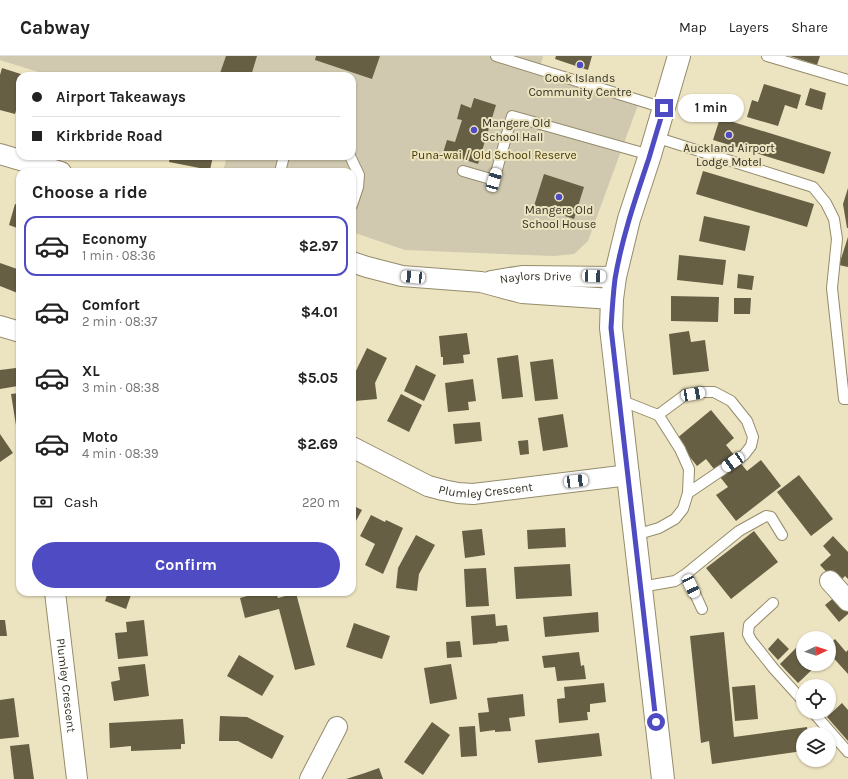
<!DOCTYPE html>
<meta charset="utf-8">
<style>
:root{--surface:#fff;--page:#f6f6f6;--text:#222;--muted:#767676;--line:#e0e0e0;--accent:#4f4bc2}
body{margin:0;font-family:Karla,sans-serif;background:var(--page);color:var(--text);height:100vh;display:flex;flex-direction:column;font-size:15px;white-space:nowrap}
*{box-sizing:border-box;margin:0}
p{font-size:13px;color:var(--muted)}
.icon{flex:none;width:22px;height:22px;fill:none;stroke:currentColor;stroke-width:2;stroke-linecap:round;stroke-linejoin:round}
.map{position:relative;flex:1;overflow:hidden}
.drawer{position:absolute;left:16px;top:112px;width:340px;height:428px;display:flex;flex-direction:column;background:var(--surface);border-radius:12px;box-shadow:0 1px 3px #0004}
.drawer>*{flex:none}
.hud{position:absolute;left:16px;top:16px;width:340px;height:88px;border-radius:12px;box-shadow:0 1px 3px #0004;display:grid;align-content:center;height:88px;padding:0 16px;background:var(--surface)}
.needle{width:26px;rotate:87deg}
.buttons{position:absolute;left:796px;top:575px;display:grid;gap:8px}
.buttons a{display:grid;place-items:center;width:40px;height:40px;border-radius:50%;background:var(--surface);box-shadow:0 1px 3px #0004;font-size:20px}
.end{position:absolute;width:18px;height:18px;margin:-9px;border:5px solid #4f4bc2;background:#fff;box-shadow:0 0 0 2px #fff}
.from{border-radius:50%}
.bubble{position:absolute;height:28px;border-radius:14px;background:var(--surface);box-shadow:0 1px 3px #0004;font-size:13px;font-weight:700;line-height:28px;text-align:center}
.car{position:absolute;width:12px;height:24px;margin:-12px -6px;border-radius:5px;box-shadow:0 0 3px 1px #0007;background:linear-gradient(#fff 24%,#345 0 40%,#fff 0 76%,#345 0 86%,#fff 0)}
.hud b{display:flex;align-items:center;gap:14px;height:38px;font-size:15px}
.hud b+b{border-top:1px solid var(--line)}
.hud i{width:10px;height:10px;background:var(--text)}
ul{padding:0;list-style:none}
li{display:flex;align-items:center;gap:12px;height:60px;margin:0 8px 6px;padding:0 8px;border:2px solid transparent;border-radius:12px}
li div{flex:1}
li b{display:block;font-size:15px}
li em{font-style:normal;font-weight:700}
li.active{border-color:var(--accent)}
li>.icon{width:36px;height:36px;stroke-width:1.5}
h2{padding:0 16px;font-size:18px;line-height:48px}
.pay{display:flex;align-items:center;gap:10px;height:44px;padding:0 16px;font-size:15px}
.pay p{margin-inline-start:auto}
.primary-button{display:flex;gap:8px;margin-top:auto;padding:8px 16px}
.primary-button a{flex:1;height:46px;border-radius:24px;background:var(--accent);color:#fff;font-size:16px;font-weight:700;line-height:46px;text-align:center}
header{display:flex;align-items:center;gap:24px;box-sizing:border-box;height:56px;padding:0 20px;background:var(--surface);border-bottom:1px solid var(--line)}
header strong{font-size:19px}
nav{display:flex;gap:22px;margin-inline-start:auto;font-size:14px}
.map>svg:first-child{display:block}
</style>
<header>
<strong>Cabway</strong>
<nav><a>Map</a><a>Layers</a><a>Share</a></nav>
</header>
<div class="map">
<svg width="848" height="723" viewBox="0 0 848 723">
<rect width="100%" height="100%" fill="#ece3c0"/>
<!-- green -->
<path fill="#d0c9b0" d="M0,0H543L541,8L638,49L588,185L574,198L554,200L405,194L352,176V116H223L227,100H352V20H51L0,4Z"/>
<!-- building -->
<path fill="#665f44" d="M226,0H257L251,20H219Z
M316,0H380L372,23L315,4Z
M556,0H592L588,14L555,3Z
M790,0H820L817,9Z
M2,12L27,20H20V41L15,58L0,54V19Z
M764,28L801,39L797,53L785,49L778,70L747,61L752,44L758,46Z
M810,32L826,37L822,54L805,49Z
M474,42L496,49L478,108L443,97L447,84L455,86L462,64L457,63L461,48L471,52Z
M720,62L831,96L824,118L713,84Z
M170,100H213L210,114L169,106Z
M703,115L814,148L807,171L696,138Z
M544,118L584,131L574,163L534,150Z
M848,132V172H847L843,148Z
M15,148L20,150V173L9,169Z
M704,160L750,170L745,195L699,185Z
M848,181V211L839,209Z
M679,199L726,204L723,229L677,224Z
M0,207L20,214V238L0,230Z
M738,218L754,220L752,234L737,232Z
M671,240L719,241L718,266L671,265Z
M734,242H751L750,258H734Z
M689,275L691,286L705,284L709,315L673,319L669,278Z
M467,277L470,298L463,299L464,307L443,309V301H441L439,280Z
M367,292L387,302L375,327L377,343L355,345L353,321Z
M518,299L523,341L502,343L497,302Z
M553,303L558,343L535,345L530,306Z
M416,309L436,319L424,345L404,335Z
M16,312L18,330L0,333V314Z
M473,323L476,345L468,346L469,354L448,356L445,327Z
M20,337V388H19L11,338Z
M401,338L422,349L409,376L387,365Z
M711,354L734,382L726,389L747,415L761,404L781,430L736,465L716,439L728,431L706,403L697,410L676,383Z
M563,358L568,391L543,395L538,362Z
M480,366L482,385L455,388L453,368Z
M0,378L13,397L0,406Z
M528,384L529,398L520,399L518,385Z
M799,419L833,463L811,480L777,436Z
M352,449L362,454L352,472Z
M371,459L385,466L386,464L403,472L383,518L365,509L375,488L360,480Z
M565,472L566,491L528,493L527,474Z
M482,473L485,499L465,502L462,475Z
M754,475L778,506L731,543L706,512Z
M416,479L435,489L419,518L417,535L396,532L398,512Z
M833,480L848,496V523L845,520L842,523L840,520L835,525L820,509L831,499L823,490Z
M570,508L572,540L516,543L514,511Z
M486,512L489,550L466,551L464,513Z
M108,536H132L126,553L105,545Z
M261,536H276L278,542L296,537L315,609L295,614L279,553L245,562L240,542Z
M836,540L848,554V558L839,566L825,549Z
M598,556L599,576L545,581L543,561Z
M495,558L496,570L507,569L509,585L497,586L498,587L473,589L471,560Z
M0,564H5L7,580H0Z
M144,564L148,600L118,603L115,577L127,576L126,566Z
M354,567L390,580L382,603L346,591Z
M724,576L734,681L807,671L808,678H803V695L712,708L709,685L701,687L690,580Z
M778,582L789,593L778,604L768,593Z
M835,583L846,596L848,594V618L829,597V589Z
M460,585L462,601L447,602L446,586Z
M803,585V608H818L798,627L780,608Z
M579,596L581,610L584,609L586,623L557,625L555,611L544,612L542,600Z
M239,599L274,620L262,640L227,620Z
M145,608L149,640L114,645L111,626L120,624L118,611Z
M451,608L457,643L430,648L424,612Z
M604,627L606,646L590,648V656H587L588,664L559,667L557,643L565,642L564,631Z
M755,629L758,663L735,665L732,631Z
M523,638L525,660L509,662L511,675L495,676V674L480,676L478,657L489,656L487,642Z
M14,642L19,681L0,683V644Z
M842,647L848,654V685L827,661Z
M220,660L247,661L284,680L272,703L238,685H219Z
M183,663L185,688H181V693L131,695V690L110,692L109,667Z
M432,666L450,679L423,719L404,706Z
M475,670L477,700L461,701L459,671Z
M599,677L602,700L538,707L535,684Z
M29,688L34,723H14L10,690Z
M379,712L383,723H346L365,717Z"/>
<g fill="none" stroke-linecap="round" stroke-linejoin="round">
<!-- lane casing -->
<g stroke="#958c6c" stroke-width="12">
<path id="lane" d="M496,0L664,52
M767,0L848,24
M655,81L813,131L826,147L834,163L837,183L832,232L844,343H848
M350,100L359,119L358,131L352,149
M463,115L494,124L512,60L650,99
M280,116L284,100
M620,344L658,359L661,363L680,393L689,413L688,437L683,453L675,463L659,472L635,479
M658,359L685,339L701,336H714L731,345L747,365L753,381L751,390L744,399L688,437
M686,518L702,553
M641,531L675,525L686,518L739,475L766,460L771,461L782,479
M773,547L749,569L748,578L751,584L774,613L803,645
M813,656L848,696"/>
</g>
<!-- street casing -->
<g stroke="#958c6c" stroke-width="22">
<g id="street">
<path d="M0,98L61,116"/>
<path d="M352,206L367,211L402,220L481,226L522,237L612,243"/>
<path id="s1" d="M491,225L522,220L615,221"/>
<path d="M0,270L20,276"/>
<path id="s2" d="M352,391L428,430L443,434L458,437L473,438L629,419"/>
<path d="M830,525L848,545"/>
<path id="s3" d="M55,536L77,723"/>
<path d="M310,723L337,671"/>
</g>
</g>
<!-- primary casing -->
<g stroke="#958c6c" stroke-width="24">
<path id="primary" d="M663,723L611,272L612,243L615,221L629,163L650,99L679,0"/>
</g>
<!-- lane -->
<use href="#lane" stroke="#fff" stroke-width="10"/>
<!-- street -->
<use href="#street" stroke="#fff" stroke-width="20"/>
<!-- primary -->
<use href="#primary" stroke="#fff" stroke-width="22"/>
</g>
<g fill="none" stroke-linecap="round" stroke-linejoin="round">
<!-- route -->
<path stroke="#4f4bc2" stroke-width="5" d="M656,666L611,272C612,255 613,239 615,223C622,181 636,141 649,102C654,85 659,68 664,52"/>
</g>
<!-- markers -->
<g fill="#4f4bc2" stroke="#ece3c0" stroke-width="1.5">
<circle cx="580" cy="9" r="4"/>
<circle cx="474" cy="74" r="4"/>
<circle cx="729" cy="79" r="4"/>
<circle cx="559" cy="141" r="4"/>
</g>
<g text-anchor="middle" stroke-width="4" stroke-linejoin="round" paint-order="stroke">
<!-- poi labels -->
<g font-size="12" fill="#353124" stroke="#ece3c0">
<text x="580" y="26">Cook Islands<tspan x="580" dy="14">Community Centre</tspan></text>
<text x="482" y="71" text-anchor="start">Mangere Old<tspan x="482" dy="14">School Hall</tspan></text>
<text x="729" y="96">Auckland Airport<tspan x="729" dy="14">Lodge Motel</tspan></text>
<text x="559" y="158">Mangere Old<tspan x="559" dy="14">School House</tspan></text>
</g>
<!-- park labels -->
<g font-size="12" fill="#483b02" stroke="#ece3c0">
<text x="494" y="103">Puna-wai / Old School Reserve</text>
</g>
<!-- street labels -->
<g font-size="12" fill="#353124" stroke="#ece3c0">
<text dy="4" stroke="none"><textPath href="#s1" startOffset="45">Naylors Drive</textPath></text>
<text dy="4" stroke="none"><textPath href="#s2" startOffset="144">Plumley Crescent</textPath></text>
<text dy="4" stroke="none"><textPath href="#s3" startOffset="94">Plumley Crescent</textPath></text>
</g>
</g>
</svg>
<div class="buttons">
<a><svg class="needle" viewBox="-14 -14 28 28"><path d="M0-13l5 13h-10z" fill="#e53935"/><path d="M0 13l5-13h-10z" fill="#767676"/></svg></a>
<a><svg class="icon" aria-label="locate" viewBox="0 0 24 24"><circle cx="12" cy="12" r="6"/><path d="M12 2v4M12 18v4M2 12h4M18 12h4"/></svg></a>
<a><svg class="icon" aria-label="layers" viewBox="0 0 24 24"><path d="M12 4l9 5-9 5-9-5zM3 14l9 5 9-5"/></svg></a>
</div>
<i class="end from" style="left:656px;top:666px"></i>
<i class="end" style="left:664px;top:52px"></i>
<div class="bubble" style="left:678px;top:38px;width:66px">1 min</div>
<i class="car" style="left:494px;top:124px;rotate:16deg"></i>
<i class="car" style="left:594px;top:220px;rotate:92deg"></i>
<i class="car" style="left:413px;top:221px;rotate:275deg"></i>
<i class="car" style="left:693px;top:338px;rotate:80deg"></i>
<i class="car" style="left:733px;top:406px;rotate:235deg"></i>
<i class="car" style="left:576px;top:425px;rotate:83deg"></i>
<i class="car" style="left:691px;top:530px;rotate:155deg"></i>
<div class="hud">
<b><i class="from"></i>Airport Takeaways</b>
<b><i></i>Kirkbride Road</b>
</div>
<section class="drawer">
<h2>Choose a ride</h2>
<ul>
<li class="active"><svg class="icon" aria-label="car" viewBox="0 0 24 24"><path d="M5 17H2v-5l4-1 3-4h7l3 4 3 1v5h-3M9 17h6M6 11h13"/><circle cx="7" cy="17" r="2"/><circle cx="17" cy="17" r="2"/></svg><div><b>Economy</b><p>1 min · 08:36</p></div><em>$2.97</em></li>
<li><svg class="icon" aria-label="car" viewBox="0 0 24 24"><path d="M5 17H2v-5l4-1 3-4h7l3 4 3 1v5h-3M9 17h6M6 11h13"/><circle cx="7" cy="17" r="2"/><circle cx="17" cy="17" r="2"/></svg><div><b>Comfort</b><p>2 min · 08:37</p></div><em>$4.01</em></li>
<li><svg class="icon" aria-label="car" viewBox="0 0 24 24"><path d="M5 17H2v-5l4-1 3-4h7l3 4 3 1v5h-3M9 17h6M6 11h13"/><circle cx="7" cy="17" r="2"/><circle cx="17" cy="17" r="2"/></svg><div><b>XL</b><p>3 min · 08:38</p></div><em>$5.05</em></li>
<li><svg class="icon" aria-label="car" viewBox="0 0 24 24"><path d="M5 17H2v-5l4-1 3-4h7l3 4 3 1v5h-3M9 17h6M6 11h13"/><circle cx="7" cy="17" r="2"/><circle cx="17" cy="17" r="2"/></svg><div><b>Moto</b><p>4 min · 08:39</p></div><em>$2.69</em></li>
</ul>
<div class="pay"><svg class="icon" aria-label="cash" viewBox="0 0 24 24"><path d="M3 7h18v10H3z"/><circle cx="12" cy="12" r="2"/></svg>Cash<p>220 m</p></div>
<div class="primary-button"><a>Confirm</a></div>
</section>
</div>
